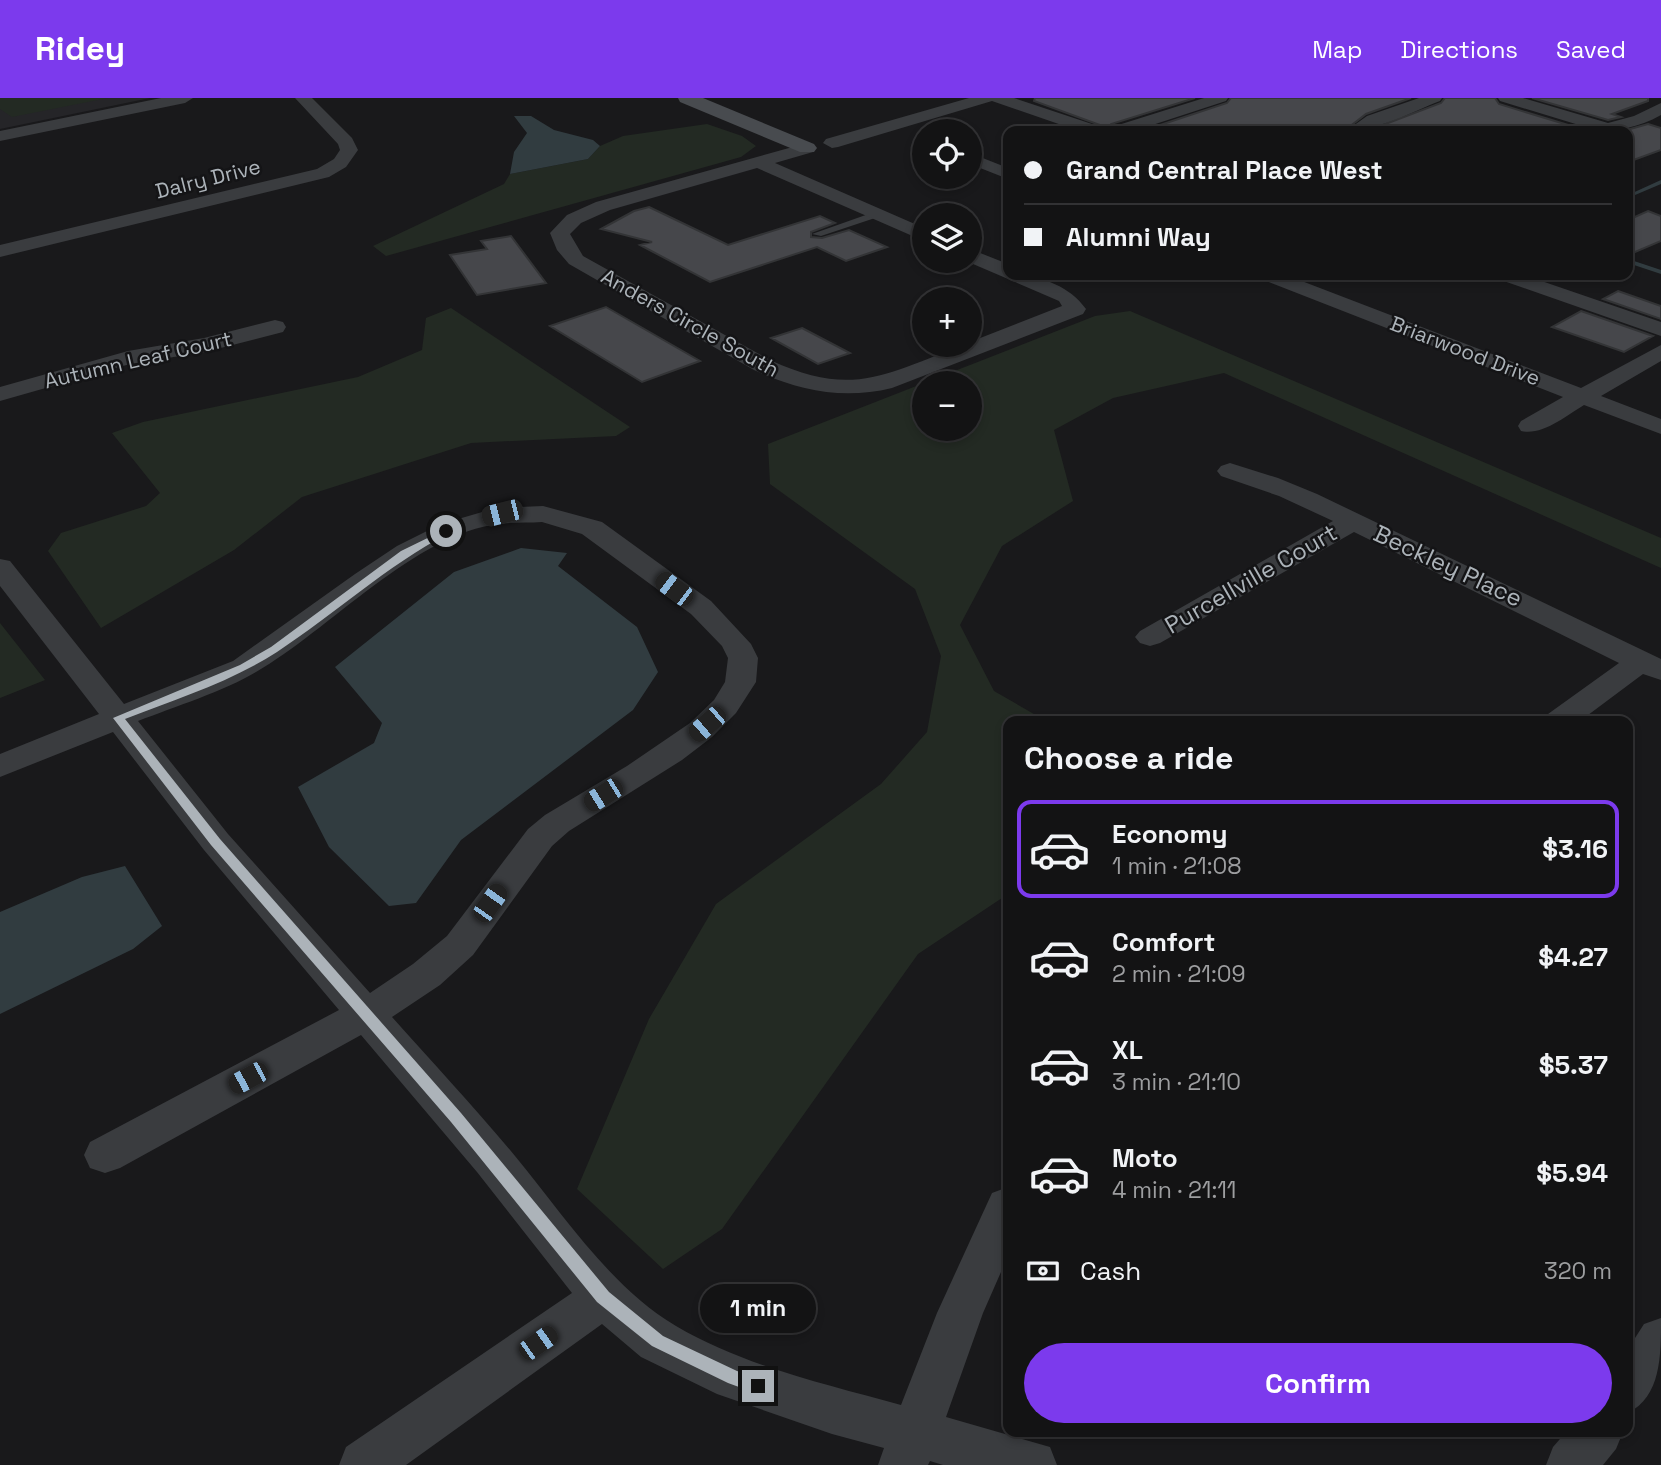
<!DOCTYPE html>
<meta charset="utf-8">
<style>
:root{--surface:#131314;--page:#1c1c1d;--text:#f1f3f6;--muted:#9d9ea0;--line:#323234;--accent:#7c3aed}
body{margin:0;font-family:"Space Grotesk",sans-serif;background:var(--page);color:var(--text);height:100vh;display:flex;flex-direction:column;font-size:26px;white-space:nowrap}
*{box-sizing:border-box;margin:0}
p{font-size:23px;color:var(--muted)}
.icon{flex:none;width:38px;height:38px;fill:none;stroke:currentColor;stroke-width:2;stroke-linecap:round;stroke-linejoin:round}
.map{position:relative;flex:1;overflow:hidden}
.side{position:absolute;left:1003px;top:618px;width:630px;height:721px;display:flex;flex-direction:column;background:var(--surface);border-radius:14px;box-shadow:0 4px 10px #0003,0 0 0 2px var(--line)}
.side>*{flex:none}
.hud{position:absolute;left:1003px;top:28px;width:630px;height:154px;border-radius:14px;box-shadow:0 4px 10px #0003,0 0 0 2px var(--line);display:grid;align-content:center;height:154px;padding:0 21px;background:var(--surface)}
.buttons{position:absolute;left:912px;top:21px;display:grid;gap:14px}
.buttons a{display:grid;place-items:center;width:70px;height:70px;border-radius:50%;background:var(--surface);box-shadow:0 4px 10px #0003,0 0 0 2px var(--line);font-size:35px}
.end{position:absolute;width:32px;height:32px;margin:-16px;border:9px solid #acb3b9;background:#111;box-shadow:0 0 0 4px #111}
.from{border-radius:50%}
.bubble{position:absolute;height:49px;border-radius:24px;background:var(--surface);box-shadow:0 4px 10px #0003,0 0 0 2px var(--line);font-size:23px;font-weight:700;line-height:49px;text-align:center}
.car{position:absolute;width:21px;height:42px;margin:-21px -10px;border-radius:9px;box-shadow:0 0 5px 2px #0007;background:linear-gradient(#222 24%,#8ab4d8 0 40%,#222 0 76%,#8ab4d8 0 86%,#222 0)}
.hud b{display:flex;align-items:center;gap:24px;height:66px;font-size:26px}
.hud b+b{border-top:2px solid var(--line)}
.hud i{width:18px;height:18px;background:var(--text)}
ul{padding:0;list-style:none}
li{display:flex;align-items:center;gap:21px;height:98px;margin:0 14px 10px;padding:0 7px;border:4px solid transparent;border-radius:14px}
li div{flex:1}
li b{display:block;font-size:26px}
li em{font-style:normal;font-weight:700}
li.current{border-color:var(--accent)}
li>.icon{width:63px;height:63px;stroke-width:1.5}
h2{padding:0 21px;font-size:32px;line-height:84px}
.pay{display:flex;align-items:center;gap:18px;height:77px;padding:0 21px;font-size:26px}
.pay p{margin-inline-start:auto}
.cta{display:flex;gap:14px;margin-top:auto;padding:14px 21px}
.cta a{flex:1;height:80px;border-radius:42px;background:var(--accent);color:#fff;font-size:28px;font-weight:700;line-height:80px;text-align:center}
header{display:flex;align-items:center;gap:42px;box-sizing:border-box;height:98px;padding:0 35px;background:var(--accent);color:#fff}
header strong{font-size:33px}
nav{display:flex;gap:38px;margin-inline-start:auto;font-size:24px}
.map>svg:first-child{display:block}
</style>
<header>
<strong>Ridey</strong>
<nav><a>Map</a><a>Directions</a><a>Saved</a></nav>
</header>
<div class="map">
<svg width="1661" height="1367" viewBox="0 0 1661 1367">
<rect width="100%" height="100%" fill="#19191b"/>
<!-- built -->
<path fill="#252528" d="M0,0H150L0,31Z"/>
<!-- green -->
<path fill="#232a23" fill-rule="evenodd" d="M0,0H108L12,19L0,11Z
M707,26L742,38L756,48L741,59L386,158L373,148L504,86L510,76L588,61L600,48L623,38Z
M451,210L630,329L616,338L471,345L302,399L234,452L101,530L48,453L61,435L146,408L160,395L112,335L143,324L358,279L422,252L426,220Z
M1130,213L1661,440V470L1224,275L1113,300L1054,332L1073,403L1002,448L960,527L994,593L1046,623H1008V796L918,856L722,1131L663,1171L577,1091L649,921L716,806L881,686L927,634L941,558L915,491L770,386L768,346L1095,218ZM970,285V331H924V285Z
M0,525L45,582L0,600Z"/>
<!-- water -->
<path fill="#313c40" d="M514,18H531L554,32L593,42L600,48L588,61L510,76L514,54L527,35Z
M521,450L567,455L558,468L637,529L658,574L633,612L461,742L416,805L389,808L329,749L298,689L374,645L382,625L335,569L454,474Z
M125,768L162,828L133,851L0,916V814L82,779Z"/>
<g fill="none" stroke-linecap="round" stroke-linejoin="round">
<!-- stream -->
<path fill="#313c40" fill-rule="evenodd" d="M1661,82V86L1628,100V97Z
M1628,161L1661,172V176L1628,165Z"/>
</g>
<!-- building -->
<path fill="#46474b" stroke="#333436" stroke-width="2" d="M1035,0H1195L1111,26L1108,30L1034,3Z
M1231,0H1411L1366,16L1344,33H1142L1227,5Z
M1445,0H1495L1499,6L1588,33H1367L1441,5Z
M1532,0H1648V3L1612,16L1621,19L1608,22Z
M1648,26L1661,30V52L1628,64V33H1623Z
M649,109L728,147L820,118L835,125L811,134V139L822,140L849,132L887,149L846,163L817,149L710,184L640,147L652,144L601,131L634,113Z
M1648,113L1661,118V143L1628,157V122Z
M511,138L546,185L477,197L450,157L487,151L481,143Z
M1618,193L1661,208V221L1603,201Z
M606,209L700,263L642,284L550,228Z
M1581,213L1653,238L1624,254L1552,229Z
M802,230L850,255L818,266L771,240Z"/>
<g fill="none" stroke-linecap="round" stroke-linejoin="round">
<!-- lane -->
<path fill="#3a3c3f" fill-rule="evenodd" d="M877,113L882,116L881,118L821,138L812,136Z"/>
<!-- street -->
<path fill="#3a3c3f" fill-rule="evenodd" d="M161,0H193L185,5L0,43V33Z
M295,0H312L352,40L358,52L346,69L329,79L0,159V147L317,71L334,61L340,52L338,46Z
M969,0H1014L1101,29L1103,33H1079L992,3L838,49L832,50L823,45L826,41Z
M1204,0H1228L1226,3L1134,33H1110L1112,29Z
M1419,0H1442L1440,3C1412,14 1374,34 1346,33L1367,18Z
M1498,0H1523L1608,25L1634,18L1661,5V17C1638,30 1617,33 1591,33L1592,31L1500,3Z
M807,45L813,46L816,50L813,54L775,65L924,130V143L757,70L610,112L581,125L570,136L583,158L770,262C852,300 884,277 963,247H970V244L1062,208L1059,203L966,163H970V151L1008,166V177C1038,177 1068,186 1086,211L1083,216L892,290C843,302 799,293 754,272L569,166L557,152L550,135L567,117L596,104Z
M970,55L1008,70V81L970,66Z
M1258,177H1286L1581,290L1661,247V263L1601,298L1661,321V336L1584,307C1566,318 1542,338 1521,333L1518,328L1521,323L1563,299L1261,181Z
M1495,177H1524L1661,224V238L1498,181Z
M275,222L283,224L286,229L283,234L205,254L130,266L0,303V289L128,253L204,240Z
M1230,365L1278,380L1317,396L1661,561V582L1643,576L1580,623H1543L1548,616L1619,565L1354,434L1160,545L1150,548L1140,545L1135,539L1140,533L1333,423L1279,398L1221,378L1217,373L1221,368Z
M543,408L602,424L711,503L751,546L758,560L756,584L736,615L712,639L682,662L569,733L552,748L473,857L440,887L392,919C433,965 476,1011 515,1058C563,1116 611,1190 676,1228C744,1268 825,1286 901,1307L937,1215L992,1095L1008,1089V1158L983,1215L946,1319L1050,1349L1057,1367H943L930,1363L928,1367H878L884,1350L832,1336L717,1296L641,1259L602,1226L406,1367H339L346,1349L572,1195L477,1074L361,937L120,1070L105,1075L90,1070L84,1057L90,1044L339,912L204,752L113,634L0,679V656L99,616L0,488V461L10,463L124,606L233,563L355,476L397,448L441,426L496,410ZM542,424L582,436L691,516L722,548L728,560L725,584L714,602L690,625L627,668L545,717L528,731L447,838L413,866L370,895L228,736L138,623C174,609 224,593 256,574C328,533 416,435 499,426C513,424 528,425 542,424Z
M1661,1220C1661,1259 1661,1298 1628,1315V1251L1644,1226Z
M1566,1334H1623L1616,1351L1603,1367H1546L1553,1349Z"/>
<!-- secondary -->
<path fill="#484b4f" fill-rule="evenodd" d="M678,0H703L814,46L817,50L814,54H800L680,4Z"/>
</g>
<!-- route -->
<path fill="#acb3b9" d="M446,431L450,433L449,435C385,469 336,515 277,554C231,584 176,601 125,621L220,741L461,1015L609,1194L663,1238L737,1273L764,1282L766,1288L764,1293L758,1296L728,1285L652,1248L597,1204L451,1024L211,747L113,620L240,567L271,549L401,453Z"/>
<g text-anchor="middle" stroke-width="5" stroke-linejoin="round" paint-order="stroke">
<!-- far-street labels -->
<g font-size="21" fill="#acb3b9" stroke="#141416">
<text transform="translate(208 81) rotate(-14)" y="7">Dalry Drive</text>
<text transform="translate(690 225) rotate(29)" y="7">Anders Circle South</text>
<text transform="translate(1465 253) rotate(21)" y="7">Briarwood Drive</text>
<text transform="translate(138 262) rotate(-13)" y="7">Autumn Leaf Court</text>
</g>
<!-- street labels -->
<g font-size="24" fill="#acb3b9" stroke="#141416">
<text transform="translate(1448 468) rotate(25)" y="8">Beckley Place</text>
<text transform="translate(1251 481) rotate(-30)" y="8">Purcellville Court</text>
</g>
</g>
</svg>
<div class="buttons">
<a><svg class="icon" aria-label="locate" viewBox="0 0 24 24"><circle cx="12" cy="12" r="6"/><path d="M12 2v4M12 18v4M2 12h4M18 12h4"/></svg></a>
<a><svg class="icon" aria-label="layers" viewBox="0 0 24 24"><path d="M12 4l9 5-9 5-9-5zM3 14l9 5 9-5"/></svg></a>
<a>+</a>
<a>−</a>
</div>
<i class="end from" style="left:446px;top:433px"></i>
<i class="end" style="left:758px;top:1288px"></i>
<div class="bubble" style="left:700px;top:1186px;width:116px">1 min</div>
<i class="car" style="left:502px;top:415px;rotate:256deg"></i>
<i class="car" style="left:674px;top:491px;rotate:307deg"></i>
<i class="car" style="left:707px;top:626px;rotate:229deg"></i>
<i class="car" style="left:603px;top:697px;rotate:238deg"></i>
<i class="car" style="left:490px;top:805px;rotate:35deg"></i>
<i class="car" style="left:248px;top:980px;rotate:242deg"></i>
<i class="car" style="left:538px;top:1245px;rotate:55deg"></i>
<div class="hud">
<b><i class="from"></i>Grand Central Place West</b>
<b><i></i>Alumni Way</b>
</div>
<section class="side">
<h2>Choose a ride</h2>
<ul>
<li class="current"><svg class="icon" aria-label="car" viewBox="0 0 24 24"><path d="M5 17H2v-5l4-1 3-4h7l3 4 3 1v5h-3M9 17h6M6 11h13"/><circle cx="7" cy="17" r="2"/><circle cx="17" cy="17" r="2"/></svg><div><b>Economy</b><p>1 min · 21:08</p></div><em>$3.16</em></li>
<li><svg class="icon" aria-label="car" viewBox="0 0 24 24"><path d="M5 17H2v-5l4-1 3-4h7l3 4 3 1v5h-3M9 17h6M6 11h13"/><circle cx="7" cy="17" r="2"/><circle cx="17" cy="17" r="2"/></svg><div><b>Comfort</b><p>2 min · 21:09</p></div><em>$4.27</em></li>
<li><svg class="icon" aria-label="car" viewBox="0 0 24 24"><path d="M5 17H2v-5l4-1 3-4h7l3 4 3 1v5h-3M9 17h6M6 11h13"/><circle cx="7" cy="17" r="2"/><circle cx="17" cy="17" r="2"/></svg><div><b>XL</b><p>3 min · 21:10</p></div><em>$5.37</em></li>
<li><svg class="icon" aria-label="car" viewBox="0 0 24 24"><path d="M5 17H2v-5l4-1 3-4h7l3 4 3 1v5h-3M9 17h6M6 11h13"/><circle cx="7" cy="17" r="2"/><circle cx="17" cy="17" r="2"/></svg><div><b>Moto</b><p>4 min · 21:11</p></div><em>$5.94</em></li>
</ul>
<div class="pay"><svg class="icon" aria-label="cash" viewBox="0 0 24 24"><path d="M3 7h18v10H3z"/><circle cx="12" cy="12" r="2"/></svg>Cash<p>320 m</p></div>
<div class="cta"><a>Confirm</a></div>
</section>
</div>
